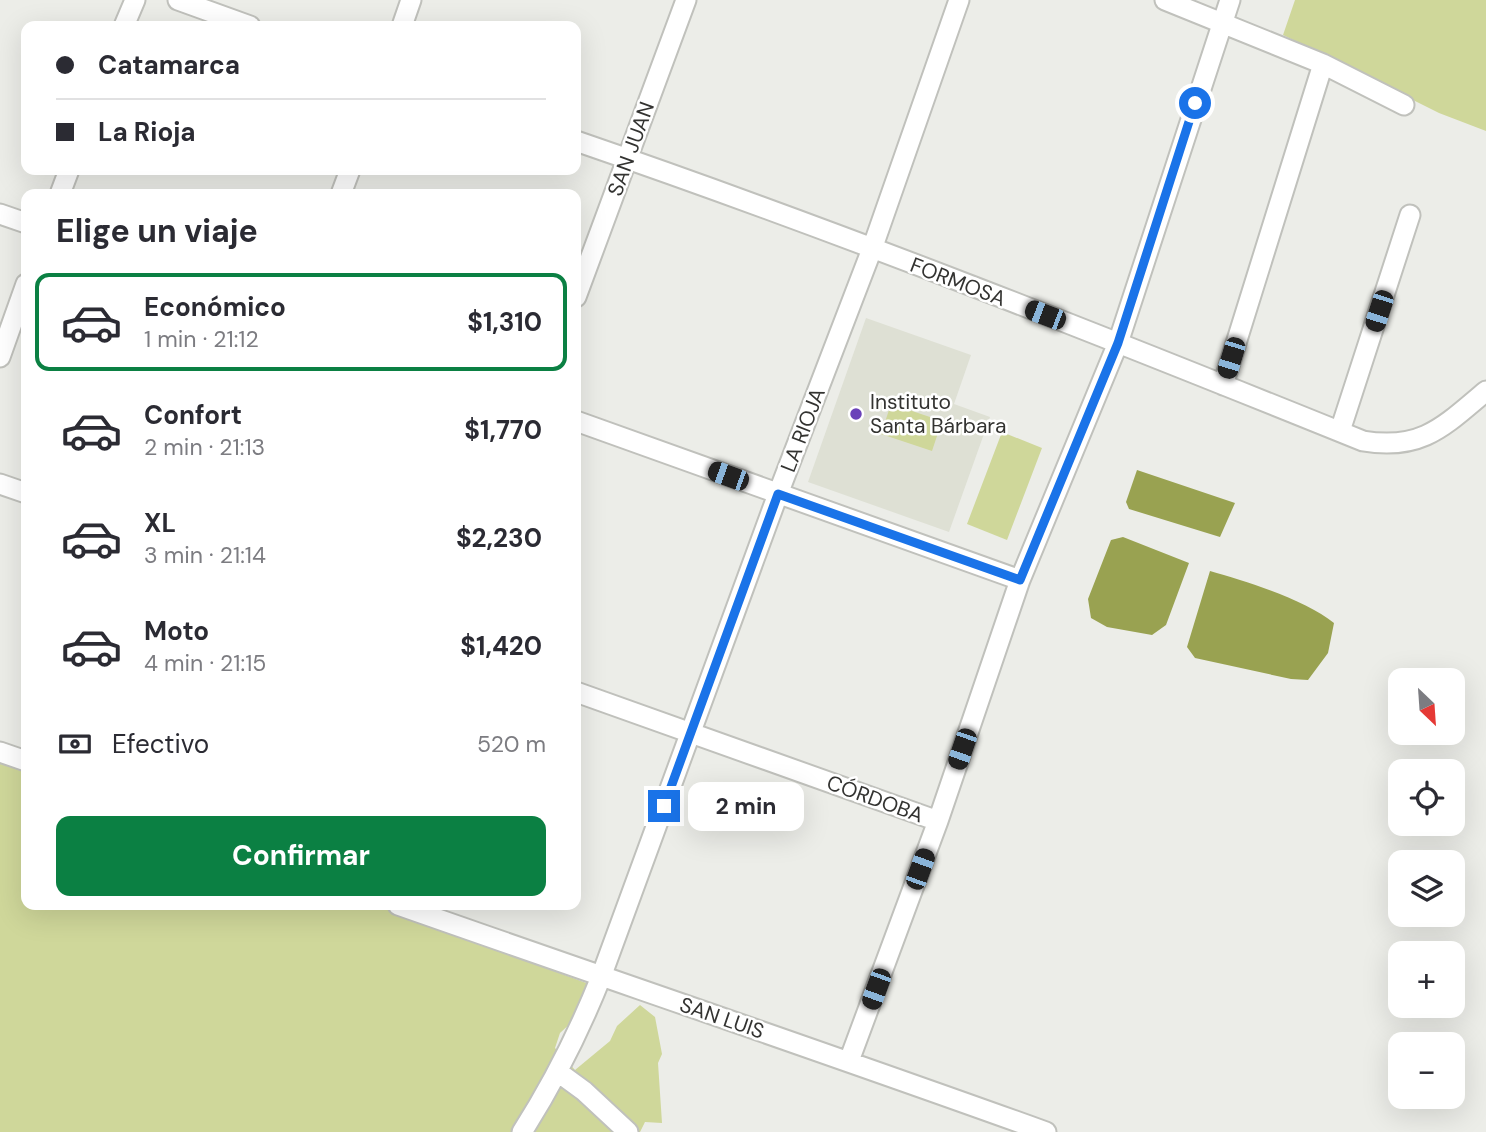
<!DOCTYPE html>
<html lang="es">
<meta charset="utf-8">
<style>
:root{--surface:#fff;--page:#f7f7f7;--text:#2b2b33;--muted:#7c7c81;--line:#e1e1e2;--accent:#0b8043}
body{margin:0;font-family:"DM Sans",sans-serif;background:var(--page);color:var(--text);height:100vh;display:flex;flex-direction:column;font-size:26px;white-space:nowrap}
*{box-sizing:border-box;margin:0}
p{font-size:23px;color:var(--muted)}
.icon{flex:none;width:38px;height:38px;fill:none;stroke:currentColor;stroke-width:2;stroke-linecap:round;stroke-linejoin:round}
.map{position:relative;flex:1;overflow:hidden}
.sheet{position:absolute;left:21px;top:189px;width:560px;height:721px;display:flex;flex-direction:column;background:var(--surface);border-radius:14px;box-shadow:0 7px 28px #0002}
.sheet>*{flex:none}
.guide{position:absolute;left:21px;top:21px;width:560px;height:154px;border-radius:14px;box-shadow:0 7px 28px #0002;display:grid;align-content:center;height:154px;padding:0 35px;background:var(--surface)}
.needle{width:46px;rotate:155deg}
.tools{position:absolute;left:1388px;top:668px;display:grid;gap:14px}
.tools a{display:grid;place-items:center;width:77px;height:77px;border-radius:14px;background:var(--surface);box-shadow:0 7px 28px #0002;font-size:35px}
.end{position:absolute;width:32px;height:32px;margin:-16px;border:9px solid #1a73e8;background:#fff;box-shadow:0 0 0 4px #fff}
.from{border-radius:50%}
.bubble{position:absolute;height:49px;border-radius:14px;background:var(--surface);box-shadow:0 7px 28px #0002;font-size:23px;font-weight:700;line-height:49px;text-align:center}
.car{position:absolute;width:21px;height:42px;margin:-21px -10px;border-radius:9px;box-shadow:0 0 5px 2px #0007;background:linear-gradient(#222 24%,#8ab4d8 0 40%,#222 0 76%,#8ab4d8 0 86%,#222 0)}
.guide b{display:flex;align-items:center;gap:24px;height:66px;font-size:26px}
.guide b+b{border-top:2px solid var(--line)}
.guide i{width:18px;height:18px;background:var(--text)}
ul{padding:0;list-style:none}
li{display:flex;align-items:center;gap:21px;height:98px;margin:0 14px 10px;padding:0 21px;border:4px solid transparent;border-radius:14px}
li div{flex:1}
li b{display:block;font-size:26px}
li em{font-style:normal;font-weight:700}
li.on{border-color:var(--accent)}
li>.icon{width:63px;height:63px;stroke-width:1.5}
h2{padding:0 35px;font-size:32px;line-height:84px}
.pay{display:flex;align-items:center;gap:18px;height:77px;padding:0 35px;font-size:26px}
.pay p{margin-inline-start:auto}
.action{display:flex;gap:14px;margin-top:auto;padding:14px 35px}
.action a{flex:1;height:80px;border-radius:14px;background:var(--accent);color:#fff;font-size:28px;font-weight:700;line-height:80px;text-align:center}
.map>svg:first-child{display:block}
</style>
<div class="map">
<svg width="1486" height="1132" viewBox="0 0 1486 1132">
<rect width="100%" height="100%" fill="#ecede8"/>
<!-- built -->
<path fill="#dee0d4" d="M866,318L971,355L954,404L990,417L949,532L808,482Z"/>
<!-- green -->
<path fill="#cfd79a" d="M1295,0H1486V131L1439,113L1283,35Z
M891,404L942,421L932,451L881,434Z
M1002,432L1042,448L1007,540L967,524Z
M0,760L26,770V905H376L589,984L585,1010L560,1033L555,1048L575,1070L610,1041L617,1026L640,1005L655,1017L662,1054L658,1063L662,1123L645,1122L640,1132H0Z"/>
<!-- water -->
<path fill="#99a251" d="M1137,470L1235,503L1220,537L1129,509L1126,502Z
M1123,537L1189,563L1166,625L1152,635L1107,627L1091,618L1088,599L1111,540Z
M1210,571C1246,581 1306,600 1334,623L1328,653L1308,680L1291,679L1195,658L1187,647Z"/>
<g fill="none" stroke-linecap="round" stroke-linejoin="round">
<!-- minor casing -->
<g stroke="#c0c1bc" stroke-width="23">
<path id="minor" d="M178,0L250,26
M1165,0L1323,64L1223,385
M124,26L135,0
M402,26L411,0
M1323,64L1404,105
M576,141C841,232 1103,336 1363,441C1422,451 1444,426 1486,391
M60,194L69,170
M341,194L350,170
M0,214L26,223
M576,297L686,0
M0,357L26,284
M576,421L1020,580
M1340,431L1410,215
M0,484L26,493
M576,692L938,821
M0,752L26,761
M398,905C614,981 830,1054 1046,1132
M849,1061L938,821L1020,580L1118,343L1230,0
M558,1072L584,1091L628,1132
M522,1132C554,1082 579,1032 601,977L778,494L872,249L959,0"/>
</g>
<!-- minor -->
<use href="#minor" stroke="#fff" stroke-width="19"/>
</g>
<g fill="none" stroke-linecap="round" stroke-linejoin="round">
<!-- route -->
<path stroke="#1a73e8" stroke-width="9" d="M664,806L778,494L1020,580L1118,343L1195,103"/>
</g>
<!-- markers -->
<circle fill="#6a41b9" stroke="#fff" stroke-width="2.5" cx="856" cy="414" r="7"/>
<g text-anchor="middle" stroke-width="5" stroke-linejoin="round" paint-order="stroke">
<!-- street labels -->
<g font-size="21" fill="#333331" stroke="#fff">
<text transform="translate(631 149) rotate(-70)" y="7">SAN JUAN</text>
<text transform="translate(958 282) rotate(21)" y="7">FORMOSA</text>
<text transform="translate(803 430) rotate(-69)" y="7">LA RIOJA</text>
<text transform="translate(875 799) rotate(20)" y="7">CÓRDOBA</text>
<text transform="translate(722 1018) rotate(19)" y="7">SAN LUIS</text>
</g>
<!-- poi labels -->
<g font-size="21" fill="#333331" stroke="#fff" text-anchor="start">
<text x="870" y="409">Instituto<tspan x="870" dy="24">Santa Bárbara</tspan></text>
</g>
</g>
</svg>
<div class="tools">
<a><svg class="needle" viewBox="-14 -14 28 28"><path d="M0-13l5 13h-10z" fill="#e53935"/><path d="M0 13l5-13h-10z" fill="#7c7c81"/></svg></a>
<a><svg class="icon" aria-label="locate" viewBox="0 0 24 24"><circle cx="12" cy="12" r="6"/><path d="M12 2v4M12 18v4M2 12h4M18 12h4"/></svg></a>
<a><svg class="icon" aria-label="layers" viewBox="0 0 24 24"><path d="M12 4l9 5-9 5-9-5zM3 14l9 5 9-5"/></svg></a>
<a>+</a>
<a>−</a>
</div>
<i class="end from" style="left:1195px;top:103px"></i>
<i class="end" style="left:664px;top:806px"></i>
<div class="bubble" style="left:688px;top:782px;width:116px">2 min</div>
<i class="car" style="left:1379px;top:311px;rotate:198deg"></i>
<i class="car" style="left:1045px;top:315px;rotate:291deg"></i>
<i class="car" style="left:1231px;top:358px;rotate:197deg"></i>
<i class="car" style="left:728px;top:476px;rotate:290deg"></i>
<i class="car" style="left:962px;top:749px;rotate:199deg"></i>
<i class="car" style="left:920px;top:869px;rotate:20deg"></i>
<i class="car" style="left:876px;top:989px;rotate:200deg"></i>
<div class="guide">
<b><i class="from"></i>Catamarca</b>
<b><i></i>La Rioja</b>
</div>
<section class="sheet">
<h2>Elige un viaje</h2>
<ul>
<li class="on"><svg class="icon" aria-label="car" viewBox="0 0 24 24"><path d="M5 17H2v-5l4-1 3-4h7l3 4 3 1v5h-3M9 17h6M6 11h13"/><circle cx="7" cy="17" r="2"/><circle cx="17" cy="17" r="2"/></svg><div><b>Económico</b><p>1 min · 21:12</p></div><em>$1,310</em></li>
<li><svg class="icon" aria-label="car" viewBox="0 0 24 24"><path d="M5 17H2v-5l4-1 3-4h7l3 4 3 1v5h-3M9 17h6M6 11h13"/><circle cx="7" cy="17" r="2"/><circle cx="17" cy="17" r="2"/></svg><div><b>Confort</b><p>2 min · 21:13</p></div><em>$1,770</em></li>
<li><svg class="icon" aria-label="car" viewBox="0 0 24 24"><path d="M5 17H2v-5l4-1 3-4h7l3 4 3 1v5h-3M9 17h6M6 11h13"/><circle cx="7" cy="17" r="2"/><circle cx="17" cy="17" r="2"/></svg><div><b>XL</b><p>3 min · 21:14</p></div><em>$2,230</em></li>
<li><svg class="icon" aria-label="car" viewBox="0 0 24 24"><path d="M5 17H2v-5l4-1 3-4h7l3 4 3 1v5h-3M9 17h6M6 11h13"/><circle cx="7" cy="17" r="2"/><circle cx="17" cy="17" r="2"/></svg><div><b>Moto</b><p>4 min · 21:15</p></div><em>$1,420</em></li>
</ul>
<div class="pay"><svg class="icon" aria-label="cash" viewBox="0 0 24 24"><path d="M3 7h18v10H3z"/><circle cx="12" cy="12" r="2"/></svg>Efectivo<p>520 m</p></div>
<div class="action"><a>Confirmar</a></div>
</section>
</div>
